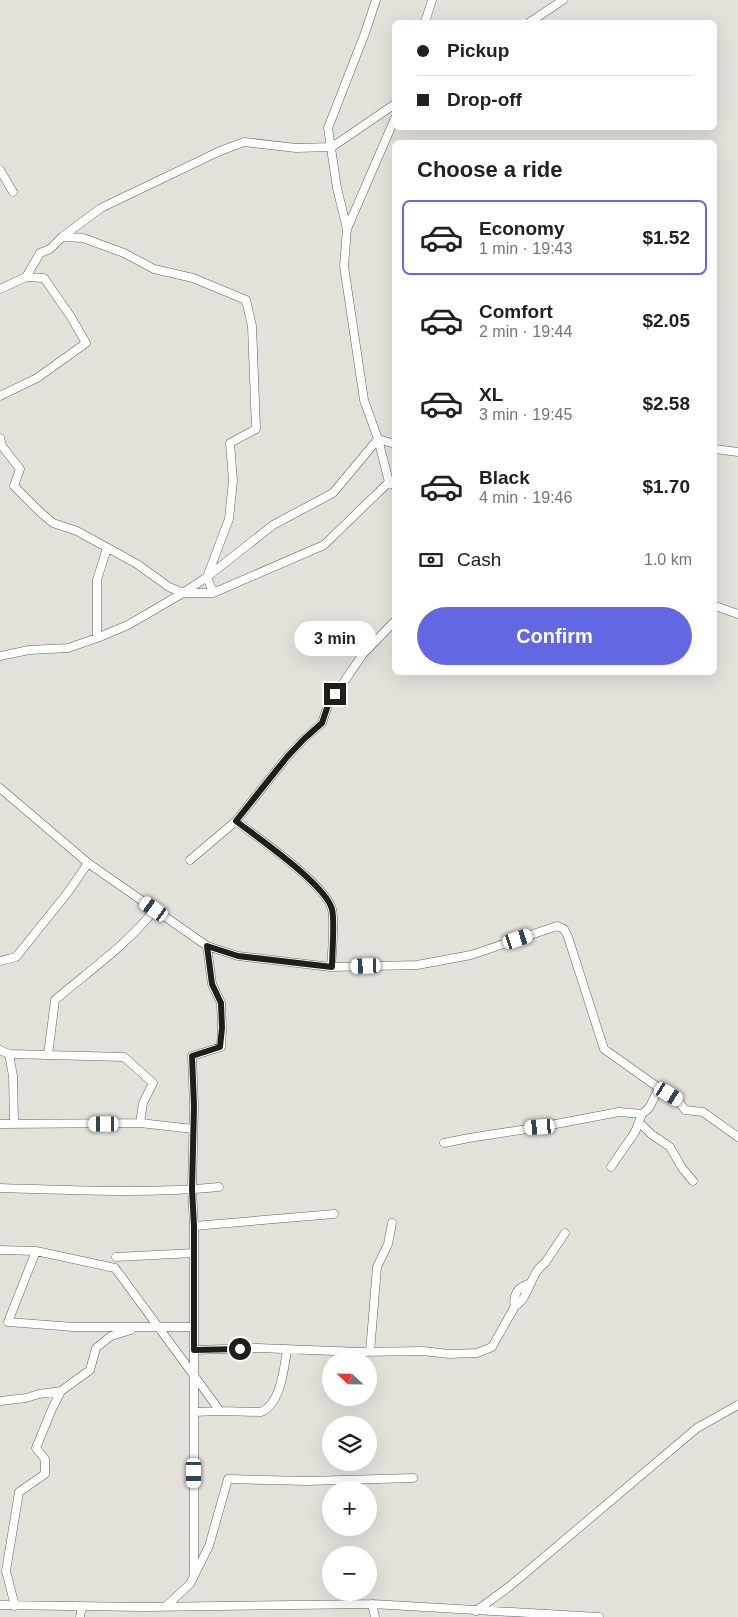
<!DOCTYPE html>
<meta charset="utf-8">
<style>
:root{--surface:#fff;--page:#f2f2f2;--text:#202124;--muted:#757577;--line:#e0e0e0;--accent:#6268e1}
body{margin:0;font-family:Arial,sans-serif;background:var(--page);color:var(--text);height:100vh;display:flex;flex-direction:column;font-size:19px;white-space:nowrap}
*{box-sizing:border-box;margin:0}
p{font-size:16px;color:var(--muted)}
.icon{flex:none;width:28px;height:28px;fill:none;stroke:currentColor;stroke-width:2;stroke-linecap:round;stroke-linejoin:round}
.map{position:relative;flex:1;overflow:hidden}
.details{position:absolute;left:392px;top:140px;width:325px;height:535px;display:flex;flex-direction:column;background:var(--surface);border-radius:8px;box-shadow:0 5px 20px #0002}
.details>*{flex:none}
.top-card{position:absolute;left:392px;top:20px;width:325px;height:110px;border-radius:8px;box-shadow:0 5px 20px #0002;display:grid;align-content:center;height:110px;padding:0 25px;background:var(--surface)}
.needle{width:32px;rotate:292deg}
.fabs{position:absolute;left:322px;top:1351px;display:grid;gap:10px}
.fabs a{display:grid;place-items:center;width:55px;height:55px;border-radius:50%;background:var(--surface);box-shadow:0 5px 20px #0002;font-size:25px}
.end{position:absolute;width:22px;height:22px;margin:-11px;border:6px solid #1e1e1b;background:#fff;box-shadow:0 0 0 2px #fff}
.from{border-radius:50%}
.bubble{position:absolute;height:35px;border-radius:18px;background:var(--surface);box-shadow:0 5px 20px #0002;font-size:16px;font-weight:800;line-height:35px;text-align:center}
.car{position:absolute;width:15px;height:30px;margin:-15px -8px;border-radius:6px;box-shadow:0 0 4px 1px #0007;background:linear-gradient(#fff 24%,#345 0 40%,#fff 0 76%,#345 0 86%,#fff 0)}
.top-card b{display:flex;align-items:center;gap:18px;height:48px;font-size:19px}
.top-card b+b{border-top:1px solid var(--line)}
.top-card i{width:12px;height:12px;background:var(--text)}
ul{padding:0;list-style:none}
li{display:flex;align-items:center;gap:15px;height:75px;margin:0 10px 8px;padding:0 15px;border:2px solid transparent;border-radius:8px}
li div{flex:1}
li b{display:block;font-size:19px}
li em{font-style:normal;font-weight:800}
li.current{border-color:var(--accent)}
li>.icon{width:45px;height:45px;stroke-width:1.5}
h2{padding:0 25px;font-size:22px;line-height:60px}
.pay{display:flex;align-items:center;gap:12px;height:55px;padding:0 25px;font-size:19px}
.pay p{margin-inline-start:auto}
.action{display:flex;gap:10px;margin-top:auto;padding:10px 25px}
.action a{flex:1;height:58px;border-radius:30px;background:var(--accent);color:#fff;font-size:20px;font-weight:800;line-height:58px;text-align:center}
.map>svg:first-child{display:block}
</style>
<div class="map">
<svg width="738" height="1617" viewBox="0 0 738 1617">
<rect width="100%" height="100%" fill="#e3e1da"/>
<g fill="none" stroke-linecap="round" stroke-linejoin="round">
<!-- street casing -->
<g stroke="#63615b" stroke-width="9">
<path id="street" d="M376,0L365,33L328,128L337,188L347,229L344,266L364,400L378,439L389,482
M425,22L432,0
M530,22L563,0
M0,170L13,192
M347,229L395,118
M62,237L101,208L220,151L244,142L296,148L332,147L395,104
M0,289L26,277L40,253L50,249L62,237L83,238L124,253L154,269L193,278L246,300L252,326L256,429L230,443L233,481L229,519L207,577L183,593L128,625L97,638L68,648L29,650L0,656
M0,396L37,378L86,343L71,317L44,278L26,277
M0,438L2,446L20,469L14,486L40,512L53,523L77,531L137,564L169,587L183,593H213L324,545L389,482L395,486
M715,449L738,452
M213,593L207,577L273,525L333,493L378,439L395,444
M715,606L738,614
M97,638V580L107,548
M0,788L88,863L69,891L16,957L0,961
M236,821C258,838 325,884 332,909C335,923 332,952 331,967
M190,860L236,821L287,757L304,739L322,723L328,705L363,654L395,621
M88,863L207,946L238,956L331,967L417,965L471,955L557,926L564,929L568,937L604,1049L659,1088L678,1100L685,1110L703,1112L738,1137
M0,1050L9,1054L124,1057L153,1083L143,1103L140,1123
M9,1054L13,1076L14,1124
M48,1055L55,1000C89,971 128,944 155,909
M639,1122L651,1134L670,1147L682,1168L693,1181
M0,1124L140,1123L193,1129
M444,1143L469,1138L540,1127L619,1112L642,1114
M611,1167L635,1132L642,1114L649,1108L659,1088
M0,1188C73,1190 147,1194 219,1187
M194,1226L334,1214
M0,1250L36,1251L115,1268L220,1411
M36,1251L8,1322L74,1327H194V1226L192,1189L194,1106L192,1056L221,1047L222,1028L221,1003L212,984L207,946
M116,1257L194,1253
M515,1306C512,1296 518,1287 528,1284
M194,1327V1412
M194,1350L258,1348L360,1352L423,1351L449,1354L477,1353L492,1347L515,1306C530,1298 529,1274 545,1263L565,1233
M370,1352L377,1267L388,1244L392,1223
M0,1401L26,1398L39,1394L61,1391L90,1370L96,1348L111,1336L131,1330
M194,1573V1412L220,1411L261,1412C281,1404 284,1368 287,1350
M372,1604L375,1617
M0,1605L145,1607L372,1604L599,1617
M15,1606L6,1571L19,1492L45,1474V1459L36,1448L52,1409L61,1391
M166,1606L190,1584L209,1546L228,1479L308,1481L413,1478
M476,1611L510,1586L697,1428L738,1405
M80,1617L82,1606"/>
</g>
<!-- street -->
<use href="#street" stroke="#fff" stroke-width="8"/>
</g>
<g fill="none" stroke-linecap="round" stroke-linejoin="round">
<!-- route -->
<path stroke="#1e1e1b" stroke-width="6" d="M240,1349L194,1350V1226L192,1189L194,1106L192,1056L220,1047L222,1028L221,1003L212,984L207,946L238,956L332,967C332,953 335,921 332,909C325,884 258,838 236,821L287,757L304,739L322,723L328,705L335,694"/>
</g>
</svg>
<div class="fabs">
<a><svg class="needle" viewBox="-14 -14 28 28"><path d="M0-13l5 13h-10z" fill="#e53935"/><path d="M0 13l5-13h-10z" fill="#757577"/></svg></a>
<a><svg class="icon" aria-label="layers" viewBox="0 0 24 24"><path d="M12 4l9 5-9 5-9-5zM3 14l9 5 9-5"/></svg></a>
<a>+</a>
<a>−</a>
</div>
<i class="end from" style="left:240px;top:1349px"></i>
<i class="end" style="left:335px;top:694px"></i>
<div class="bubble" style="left:294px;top:621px;width:82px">3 min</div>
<i class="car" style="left:154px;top:909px;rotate:305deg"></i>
<i class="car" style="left:518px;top:939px;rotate:72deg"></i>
<i class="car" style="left:366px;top:966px;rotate:268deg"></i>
<i class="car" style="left:669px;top:1094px;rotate:121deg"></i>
<i class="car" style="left:104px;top:1124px;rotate:270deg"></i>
<i class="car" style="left:540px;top:1127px;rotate:266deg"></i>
<i class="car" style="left:194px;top:1473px;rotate:180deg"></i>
<div class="top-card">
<b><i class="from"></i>Pickup</b>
<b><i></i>Drop-off</b>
</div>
<section class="details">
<h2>Choose a ride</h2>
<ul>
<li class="current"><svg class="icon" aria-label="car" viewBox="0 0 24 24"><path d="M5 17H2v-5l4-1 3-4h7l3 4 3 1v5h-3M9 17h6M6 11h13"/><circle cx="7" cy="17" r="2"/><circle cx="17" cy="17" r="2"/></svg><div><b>Economy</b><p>1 min · 19:43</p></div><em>$1.52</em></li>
<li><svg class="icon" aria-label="car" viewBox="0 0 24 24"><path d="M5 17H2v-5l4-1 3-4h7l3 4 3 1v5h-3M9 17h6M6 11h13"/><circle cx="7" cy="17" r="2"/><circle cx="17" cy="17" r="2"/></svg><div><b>Comfort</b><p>2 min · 19:44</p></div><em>$2.05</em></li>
<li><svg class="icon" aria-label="car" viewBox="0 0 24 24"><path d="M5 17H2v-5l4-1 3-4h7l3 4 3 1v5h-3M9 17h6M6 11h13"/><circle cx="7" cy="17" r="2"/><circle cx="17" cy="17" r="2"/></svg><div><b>XL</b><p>3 min · 19:45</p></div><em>$2.58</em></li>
<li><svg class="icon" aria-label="car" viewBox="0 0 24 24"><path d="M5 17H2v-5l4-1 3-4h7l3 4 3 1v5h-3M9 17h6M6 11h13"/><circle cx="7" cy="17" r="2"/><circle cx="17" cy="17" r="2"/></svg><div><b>Black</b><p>4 min · 19:46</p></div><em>$1.70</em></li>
</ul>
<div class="pay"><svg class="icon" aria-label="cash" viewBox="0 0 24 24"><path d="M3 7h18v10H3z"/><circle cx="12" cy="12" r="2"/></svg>Cash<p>1.0 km</p></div>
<div class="action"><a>Confirm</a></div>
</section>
</div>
